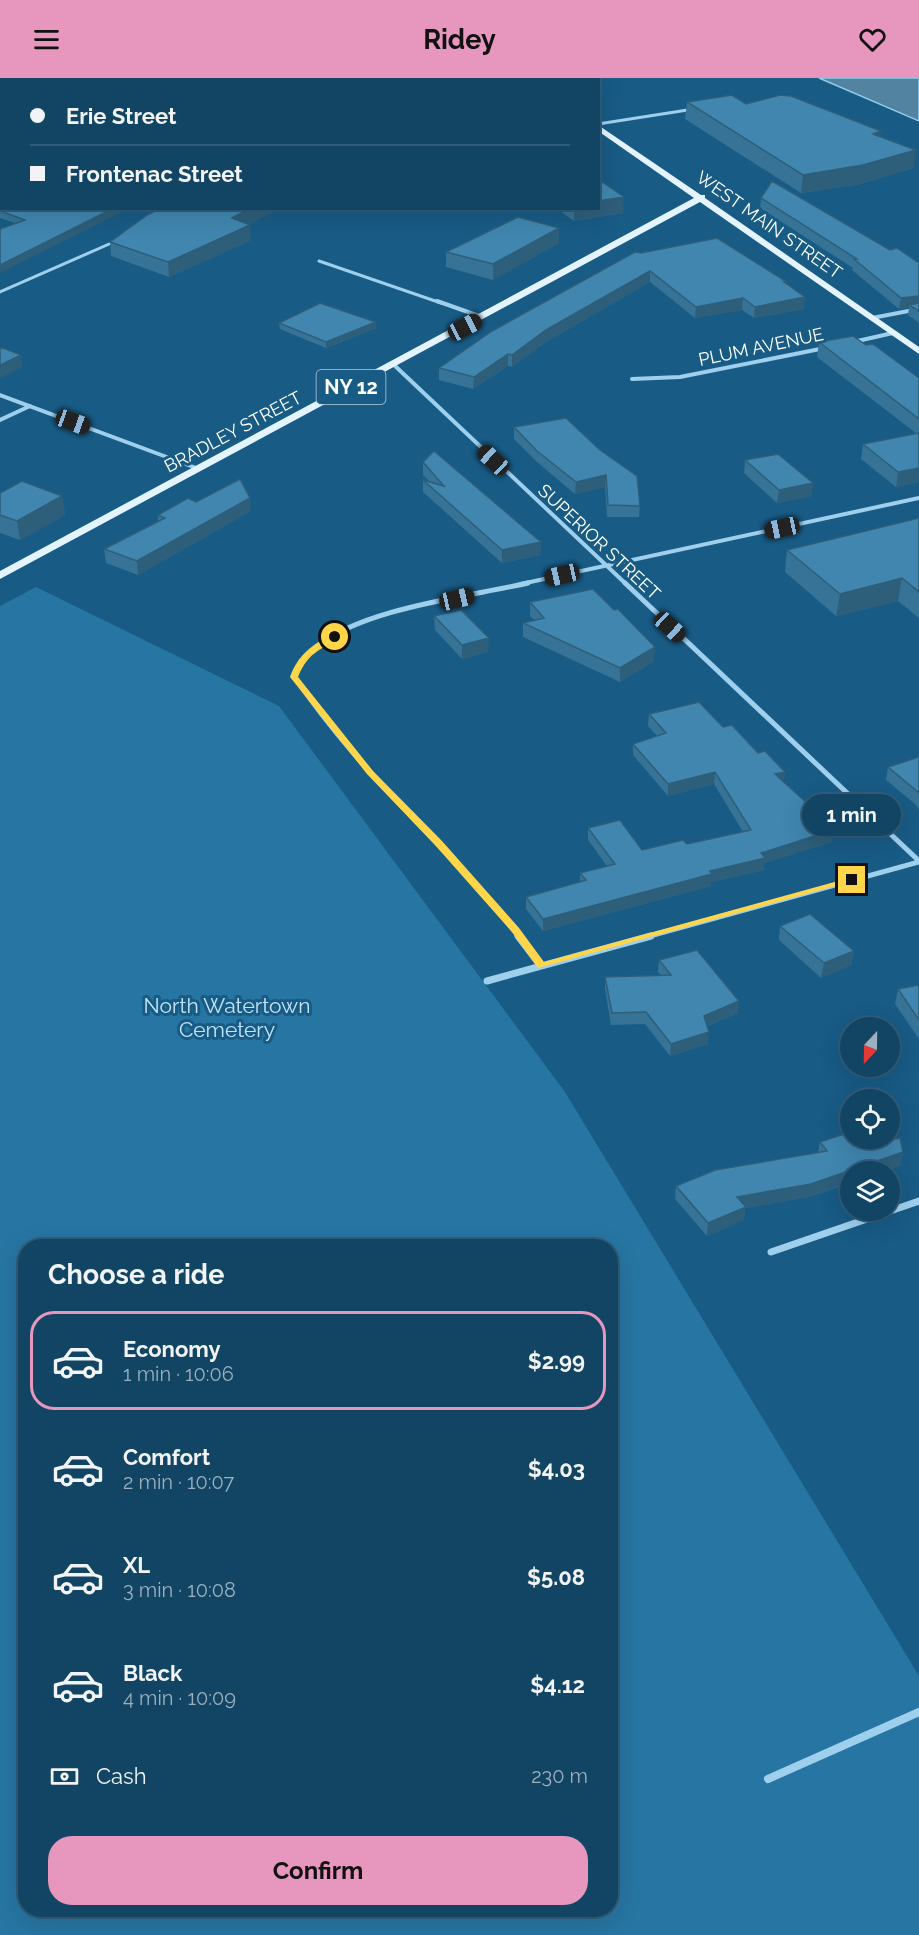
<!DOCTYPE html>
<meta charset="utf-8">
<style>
:root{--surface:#124464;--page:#1f4e6d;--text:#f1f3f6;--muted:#9cb0bf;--line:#315c78;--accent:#e797bd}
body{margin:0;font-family:Raleway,sans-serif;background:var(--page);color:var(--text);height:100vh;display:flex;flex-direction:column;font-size:22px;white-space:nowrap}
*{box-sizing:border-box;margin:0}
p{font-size:20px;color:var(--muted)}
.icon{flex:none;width:33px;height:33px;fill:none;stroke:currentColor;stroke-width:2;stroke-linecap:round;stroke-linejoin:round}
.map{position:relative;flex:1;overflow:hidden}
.sheet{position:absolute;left:18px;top:1161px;width:600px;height:678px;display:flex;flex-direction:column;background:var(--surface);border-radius:24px;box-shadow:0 6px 24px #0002,0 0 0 2px var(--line)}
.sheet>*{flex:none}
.hud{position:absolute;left:0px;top:0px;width:600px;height:132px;box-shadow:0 6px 24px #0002,0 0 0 2px var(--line);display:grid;align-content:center;height:132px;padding:0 30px;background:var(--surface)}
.needle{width:39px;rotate:202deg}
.tools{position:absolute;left:840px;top:939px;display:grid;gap:12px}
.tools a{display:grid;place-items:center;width:60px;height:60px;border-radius:50%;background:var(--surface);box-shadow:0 6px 24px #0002,0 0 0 2px var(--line);font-size:30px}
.end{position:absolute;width:27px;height:27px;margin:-14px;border:8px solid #ffd54a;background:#111;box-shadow:0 0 0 3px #111}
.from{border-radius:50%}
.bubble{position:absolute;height:42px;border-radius:21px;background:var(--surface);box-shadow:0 6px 24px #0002,0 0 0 2px var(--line);font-size:20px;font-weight:700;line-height:42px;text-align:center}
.car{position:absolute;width:18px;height:36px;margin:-18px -9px;border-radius:8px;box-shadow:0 0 4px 2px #0007;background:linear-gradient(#222 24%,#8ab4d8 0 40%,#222 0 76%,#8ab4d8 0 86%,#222 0)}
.hud b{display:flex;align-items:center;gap:21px;height:57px;font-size:22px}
.hud b+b{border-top:2px solid var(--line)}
.hud i{width:15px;height:15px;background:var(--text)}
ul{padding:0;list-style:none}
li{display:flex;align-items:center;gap:18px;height:99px;margin:0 12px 9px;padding:0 18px;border:3px solid transparent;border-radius:24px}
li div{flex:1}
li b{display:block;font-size:22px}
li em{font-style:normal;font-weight:700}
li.active{border-color:var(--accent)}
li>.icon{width:54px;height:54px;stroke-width:1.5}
h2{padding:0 30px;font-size:27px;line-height:72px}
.pay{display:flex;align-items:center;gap:15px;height:66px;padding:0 30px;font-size:22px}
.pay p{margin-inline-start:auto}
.button{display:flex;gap:12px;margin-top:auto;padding:12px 30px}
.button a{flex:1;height:69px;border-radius:24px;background:var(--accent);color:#111;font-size:24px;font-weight:700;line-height:69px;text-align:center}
header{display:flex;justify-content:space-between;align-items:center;height:78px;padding:0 30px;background:var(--accent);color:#111;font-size:27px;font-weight:700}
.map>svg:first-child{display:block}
</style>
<header><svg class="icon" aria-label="menu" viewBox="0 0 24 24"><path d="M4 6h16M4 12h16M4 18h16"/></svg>Ridey<svg class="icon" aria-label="heart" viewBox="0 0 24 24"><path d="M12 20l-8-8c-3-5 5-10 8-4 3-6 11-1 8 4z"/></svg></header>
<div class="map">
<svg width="919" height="1857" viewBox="0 0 919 1857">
<rect width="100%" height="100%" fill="#185b85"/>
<!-- green -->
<path fill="#2775a2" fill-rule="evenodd" d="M36,509L279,628L565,1014L919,1598V1857H0V528ZM26,1168H610V1832H26Z"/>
<!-- water -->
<path fill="#5283a1" stroke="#90cdef" stroke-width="1.5" d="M819,0H919V43Z"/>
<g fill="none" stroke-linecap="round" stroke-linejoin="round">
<!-- minor-far4 -->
<path stroke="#9ecfed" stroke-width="3" d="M422,2L433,0
M598,46L694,31
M319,183L441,225
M0,214L116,163"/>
<!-- minor-far3 -->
<path stroke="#9ecfed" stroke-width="4" d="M437,223L482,239
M872,240L919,231
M853,264L893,255
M393,286L626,506
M632,301L680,299L825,270
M0,317L199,391
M0,342L30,328
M521,506L919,420"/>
<!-- minor-far2 -->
<path stroke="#9ecfed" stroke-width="5" d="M625,505L919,783
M519,859C449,768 358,695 295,599C299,587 306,577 316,569C364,530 467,519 528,505
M646,859L919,784"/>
<!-- minor-far1 -->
<path stroke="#9ecfed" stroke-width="7" d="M518,858L541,888
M487,903L651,858
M771,1174L919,1123"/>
<!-- minor -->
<path stroke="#9ecfed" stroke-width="8" d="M768,1701L919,1634"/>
<!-- primary -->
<path fill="#e3f3ff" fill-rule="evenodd" d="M525,0H533L534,2H526Z
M598,47L701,117H705V120L919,269V276L700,124L0,501V493L694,120L598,53Z"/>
</g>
<!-- wall -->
<path fill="#377396" d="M204,0H392L394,2H205Z
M687,24L746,26L881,59L913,90L861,106L801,115L685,41Z
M761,120L890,172L919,185V245L908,237L909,229L899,231L852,192L853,190L760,130Z
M2,130H128V131L15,145L0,140V131Z
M161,130H280L248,147L251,162L169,199L111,178L110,164Z
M556,130H598L623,135L574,143Z
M559,165L493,202L446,189V174Z
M635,174L787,207L804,231L754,240L742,232L695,240L650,204L546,264L512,289L508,288L473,311L439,302V290Z
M279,245L376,250L326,270L280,251Z
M819,264L919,300V404L896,409L861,381L863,366L917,356L817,279Z
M566,340L640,428L639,439H607L605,409L575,416L537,384L514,361V349Z
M745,382L813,405L811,418L777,425L744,395Z
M423,384L541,464L540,477L502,485L423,414V402L429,403L423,397Z
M0,415L62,418L65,437L20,462L0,455Z
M196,424L251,433L138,497L106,485L104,471L158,443V437Z
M919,440V540L898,523L836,538L785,494L787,472Z
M530,524L654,583L620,604L523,559V545L534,542L530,538Z
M434,538L488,574L462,581L435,552Z
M649,636L723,649L785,694L783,704L833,752L832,764L764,785V792L711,804V808L543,853L526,831V819L580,804V795L607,788L588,762V750L642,772L687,766L743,754L714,706L668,718L633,677V666L657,658L648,648Z
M919,679V731L915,726L886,702L888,689Z
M780,848L854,873L851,887L821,900L779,862Z
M659,882L738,935L707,948L708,966L670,978L645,946L611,947L605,911V899L661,897L658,894Z
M919,907V961L895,926L898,911Z
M820,1064H877L903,1074L901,1087L809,1119L745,1130L744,1142L707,1158L675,1121L676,1108L818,1074Z"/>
<!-- shaded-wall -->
<path fill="#2d5e7a" d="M881,53L879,71L873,56Z
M916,72L913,90L861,106L801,115L803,97Z
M624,119L623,135L574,143V130H598V123Z
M114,130H128V131L0,195V187Z
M251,130H280L233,155L232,140Z
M250,147L251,162L169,199L168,184Z
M559,150V165L493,202V186Z
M650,193V204L546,264L512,289V277L546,252Z
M919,218V228L909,227V229L899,231L901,220Z
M805,219L804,231L754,240L755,229Z
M743,220L742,232L695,240L696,229Z
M376,244V250L326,270V264Z
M508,276V288L473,311L474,299Z
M21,277L23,289L0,300V287Z
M919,390V404L896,409L898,394Z
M606,397L605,409L575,416L576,404Z
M813,405L811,418L777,425L779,412Z
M62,418L65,437L20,462L17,443Z
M250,420L251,433L138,497L137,483Z
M541,464L540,477L502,485V472Z
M902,500L898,523L836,538L840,516Z
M489,560L488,574L462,581V567Z
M655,569L654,583L620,604V590Z
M715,694L714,706L668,718V706Z
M785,694L783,706L775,696Z
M833,752L832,764L764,785V792L711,804V808L543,853V841L710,793L761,775Z
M854,873L851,887L821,900L824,885Z
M739,923L738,935L703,949L704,938Z
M709,954L708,966L670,978L671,966Z
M903,1074L901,1087L881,1094H850V1104L809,1119L745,1130L744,1142L707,1158L708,1145L737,1119Z"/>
<!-- building -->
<path fill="#4086af" stroke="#2d5e7a" stroke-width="1.5" d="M217,0H392L394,2H219Z
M732,17L746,26L780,17L791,18L881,53L873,56L916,72L863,87L803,97L687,24Z
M598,101L624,119L598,123Z
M772,103L890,172L897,170L919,185V218L901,220L854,181H857L761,120Z
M2,130H114L0,187V151L25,142L0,133V131Z
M161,130H251L232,140L250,147L168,184L110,164L147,137Z
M518,139L559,150L493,186L446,174Z
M717,160L787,204H784L805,219L755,229L743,220L696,229L650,193L546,252L512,277L508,276L474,299L439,290L492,253L635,174L641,175Z
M320,225L376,244L326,264L279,245Z
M919,225V233L909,227Z
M853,258L866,267L873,266L919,300V341L819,264Z
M0,269L21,277L0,287Z
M566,340L600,372L637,398L640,428L608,427L606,397L576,404L537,373L514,349Z
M919,355V390L898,394L863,366Z
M434,373L541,464L502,472L423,402L444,408L423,384Z
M778,376L813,405L779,412L745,382Z
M240,401L250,420L137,483L104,471L165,440L158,437L188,420L196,424Z
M22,403L62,418L17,443L0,437V415Z
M919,440V514L902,500L840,516L787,472Z
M593,511L614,532L618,531L655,569L620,590L523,545L544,540L530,524Z
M461,532L489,560L462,567L434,538Z
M699,624L723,649L732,647L758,675L765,673L785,694L775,696L820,737L833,752L761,775L765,780L710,793L712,796L543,841L526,819L586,802L580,795L615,786L588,750L620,742L642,772L683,762L687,766L751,752L715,694L668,706L633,666L666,655L649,636Z
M919,679V715L888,689Z
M810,836L854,873L824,885L780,848Z
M697,872L739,923L704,938L709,954L671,966L646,934L612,935L605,899L671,897L659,882Z
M919,907V942L898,911Z
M850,1054V1060H875L877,1064L900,1060L903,1074L811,1106L737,1119L746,1129L708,1145L676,1108L715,1092L827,1073L820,1064Z"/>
<!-- route -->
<path fill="#ffd54a" d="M333,557L339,559C320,573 308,574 298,599L373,693L442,763L519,850L544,884L849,800L857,802L538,890L512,854L435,767L367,696L290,599C298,577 312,566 333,557Z"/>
<g text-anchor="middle" stroke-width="6" stroke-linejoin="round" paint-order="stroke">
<!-- far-street labels -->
<g font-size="18" fill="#fff" stroke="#185b85">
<text transform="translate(769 147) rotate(35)" y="6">WEST MAIN STREET</text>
<text transform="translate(761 269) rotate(-12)" y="6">PLUM AVENUE</text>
<text transform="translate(233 354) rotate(-28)" y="6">BRADLEY STREET</text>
<text transform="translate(599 464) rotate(43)" y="6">SUPERIOR STREET</text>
</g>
<!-- shield labels -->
<rect fill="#185b85" stroke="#baceda" stroke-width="1.5" x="316.5" y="292" width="69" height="34" rx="4.5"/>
<g font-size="20" font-weight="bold" fill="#fff">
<text x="351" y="316">NY 12</text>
</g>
<!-- park labels -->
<g font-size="21" fill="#c3e5f9" stroke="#185b85">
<text x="227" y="935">North Watertown<tspan x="227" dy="24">Cemetery</tspan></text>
</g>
</g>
</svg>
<div class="tools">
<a><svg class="needle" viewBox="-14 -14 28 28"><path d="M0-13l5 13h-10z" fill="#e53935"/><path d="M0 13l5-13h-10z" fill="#9cb0bf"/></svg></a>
<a><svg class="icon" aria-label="locate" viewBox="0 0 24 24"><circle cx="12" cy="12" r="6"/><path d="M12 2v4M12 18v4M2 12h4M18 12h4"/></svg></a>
<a><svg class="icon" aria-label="layers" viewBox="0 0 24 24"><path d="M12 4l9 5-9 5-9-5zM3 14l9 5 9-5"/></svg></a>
</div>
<i class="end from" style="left:335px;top:559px"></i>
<i class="end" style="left:852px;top:802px"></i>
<div class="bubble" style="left:802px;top:716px;width:99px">1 min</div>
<i class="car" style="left:465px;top:249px;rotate:62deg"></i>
<i class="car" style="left:73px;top:344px;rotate:110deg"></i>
<i class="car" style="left:493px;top:382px;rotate:313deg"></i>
<i class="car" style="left:782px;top:450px;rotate:258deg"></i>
<i class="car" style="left:562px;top:497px;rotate:257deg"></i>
<i class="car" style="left:457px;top:521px;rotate:77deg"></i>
<i class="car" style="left:670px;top:549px;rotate:133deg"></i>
<div class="hud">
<b><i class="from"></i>Erie Street</b>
<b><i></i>Frontenac Street</b>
</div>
<section class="sheet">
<h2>Choose a ride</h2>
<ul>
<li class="active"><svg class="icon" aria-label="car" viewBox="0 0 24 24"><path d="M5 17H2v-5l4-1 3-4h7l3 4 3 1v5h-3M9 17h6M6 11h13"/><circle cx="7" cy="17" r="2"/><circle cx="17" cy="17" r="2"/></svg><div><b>Economy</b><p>1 min · 10:06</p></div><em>$2.99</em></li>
<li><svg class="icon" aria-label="car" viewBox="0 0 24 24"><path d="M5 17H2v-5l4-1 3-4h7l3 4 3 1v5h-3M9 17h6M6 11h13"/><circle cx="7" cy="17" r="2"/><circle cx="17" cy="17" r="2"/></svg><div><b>Comfort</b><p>2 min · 10:07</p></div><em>$4.03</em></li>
<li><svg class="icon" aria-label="car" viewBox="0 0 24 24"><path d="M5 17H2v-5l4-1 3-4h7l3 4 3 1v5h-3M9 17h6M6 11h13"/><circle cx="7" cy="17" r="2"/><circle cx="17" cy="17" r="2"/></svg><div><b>XL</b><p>3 min · 10:08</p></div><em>$5.08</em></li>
<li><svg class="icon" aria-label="car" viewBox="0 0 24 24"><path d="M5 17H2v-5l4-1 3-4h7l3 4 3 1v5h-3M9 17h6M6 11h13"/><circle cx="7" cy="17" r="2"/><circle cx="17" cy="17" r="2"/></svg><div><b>Black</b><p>4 min · 10:09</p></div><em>$4.12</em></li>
</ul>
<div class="pay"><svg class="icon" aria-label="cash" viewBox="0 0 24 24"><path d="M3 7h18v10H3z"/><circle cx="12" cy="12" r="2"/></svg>Cash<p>230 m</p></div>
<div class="button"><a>Confirm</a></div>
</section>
</div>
